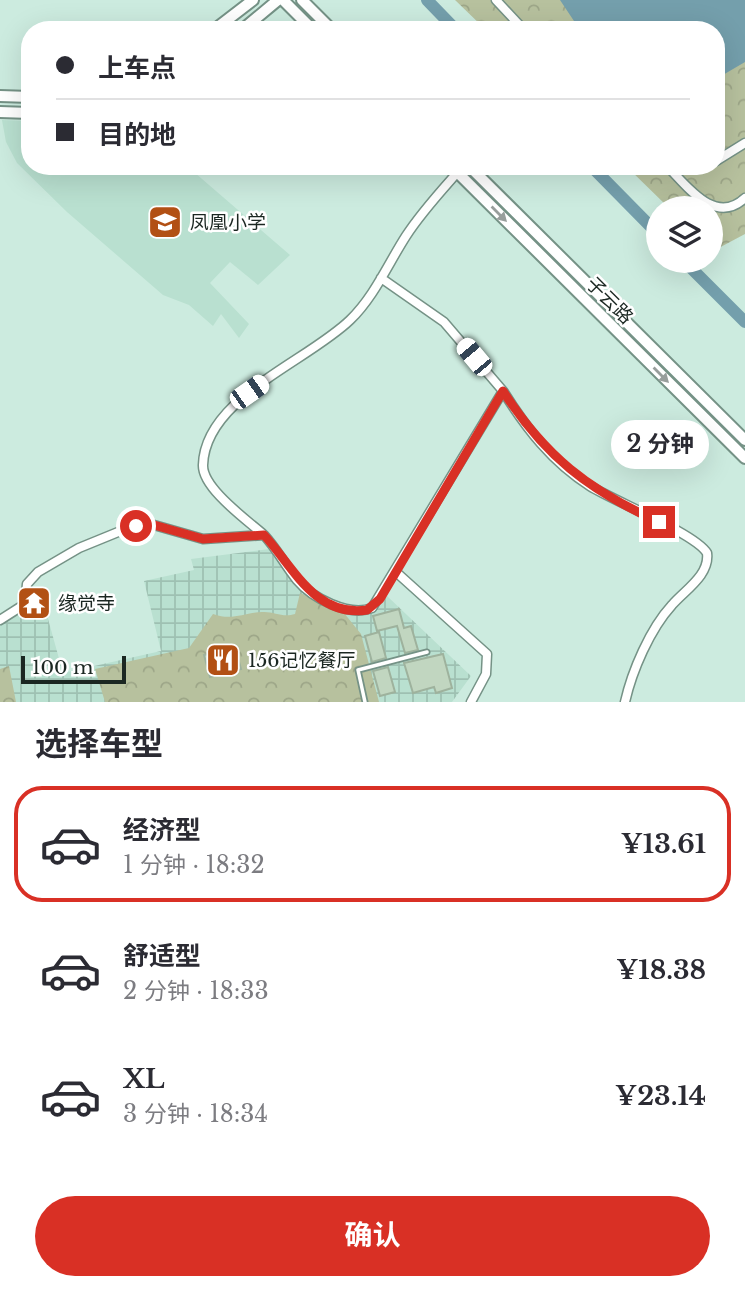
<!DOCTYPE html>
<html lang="zh">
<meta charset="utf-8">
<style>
:root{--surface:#fff;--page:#f7f7f7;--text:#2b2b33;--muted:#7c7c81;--line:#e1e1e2;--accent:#d93025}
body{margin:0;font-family:"Libre Baskerville","Noto Sans SC",serif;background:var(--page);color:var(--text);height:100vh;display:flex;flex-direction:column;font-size:26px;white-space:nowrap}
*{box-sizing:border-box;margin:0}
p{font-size:23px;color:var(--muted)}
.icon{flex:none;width:38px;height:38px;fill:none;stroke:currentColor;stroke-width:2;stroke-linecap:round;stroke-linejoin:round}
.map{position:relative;height:702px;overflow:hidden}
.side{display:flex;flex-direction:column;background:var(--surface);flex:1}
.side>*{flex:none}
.hud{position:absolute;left:21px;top:21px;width:704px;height:154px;border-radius:28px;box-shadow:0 7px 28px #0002;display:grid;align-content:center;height:154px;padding:0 35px;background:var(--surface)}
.buttons{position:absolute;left:646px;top:196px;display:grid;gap:14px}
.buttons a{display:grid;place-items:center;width:77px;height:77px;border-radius:50%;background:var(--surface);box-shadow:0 7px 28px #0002;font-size:35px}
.scale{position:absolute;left:21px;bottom:18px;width:105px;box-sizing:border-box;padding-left:7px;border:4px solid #1b2722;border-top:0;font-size:19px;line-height:24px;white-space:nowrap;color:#1b2722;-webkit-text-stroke:5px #fff;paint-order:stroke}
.end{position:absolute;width:32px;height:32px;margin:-16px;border:9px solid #d93025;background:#fff;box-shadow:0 0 0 4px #fff}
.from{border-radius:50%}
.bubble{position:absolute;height:49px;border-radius:24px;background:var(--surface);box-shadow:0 7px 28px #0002;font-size:23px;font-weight:700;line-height:49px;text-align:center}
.car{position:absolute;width:21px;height:42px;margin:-21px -10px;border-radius:9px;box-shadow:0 0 5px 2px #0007;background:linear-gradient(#fff 24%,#345 0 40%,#fff 0 76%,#345 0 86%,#fff 0)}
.hud b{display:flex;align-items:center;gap:24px;height:66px;font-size:26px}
.hud b+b{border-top:2px solid var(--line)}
.hud i{width:18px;height:18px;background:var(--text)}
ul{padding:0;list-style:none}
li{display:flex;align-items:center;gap:21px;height:116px;margin:0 14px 10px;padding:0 21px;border:4px solid transparent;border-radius:28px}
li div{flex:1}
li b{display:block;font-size:26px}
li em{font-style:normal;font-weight:700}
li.selected{border-color:var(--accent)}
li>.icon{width:63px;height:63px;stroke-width:1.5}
h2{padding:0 35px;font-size:32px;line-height:84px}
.primary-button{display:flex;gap:14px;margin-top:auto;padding:14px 35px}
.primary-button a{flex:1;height:80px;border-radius:42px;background:var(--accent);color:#fff;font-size:28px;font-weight:700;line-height:80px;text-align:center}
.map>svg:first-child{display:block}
</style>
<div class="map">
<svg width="745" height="702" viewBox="0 0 745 702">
<defs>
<pattern id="industrial-grid" width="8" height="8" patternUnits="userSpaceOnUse" patternTransform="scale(1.75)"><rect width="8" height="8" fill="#b9e0d0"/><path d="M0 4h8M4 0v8" fill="none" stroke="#9ec0b2"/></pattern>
<pattern id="forest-crowns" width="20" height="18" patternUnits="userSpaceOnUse" patternTransform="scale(1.75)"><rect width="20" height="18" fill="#b7c19e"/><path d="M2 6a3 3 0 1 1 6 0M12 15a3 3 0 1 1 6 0" fill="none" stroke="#9da688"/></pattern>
</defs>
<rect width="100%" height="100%" fill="#ccebdf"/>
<!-- built -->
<path fill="#b9e0d0" d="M2,120L30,121V166H187L290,255L258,285L230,262L210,283L249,324L239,338L221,314L213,326L189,305L163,295L67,212L17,163L6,142Z"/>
<!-- industrial -->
<path fill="url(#industrial-grid)" d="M269,549L297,586L328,604L371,612L386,595L471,676L452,702H0V624L21,613L45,608L63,673L161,651L144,581L194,570L191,559Z"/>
<!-- forest -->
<path fill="url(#forest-crowns)" d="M455,0H745V234L713,251L710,208H669L626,166H716V30H486Z
M300,593L344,613L361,634L379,702H105L95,669L189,648L213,614C232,621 243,613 262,612C274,611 282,618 295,614Z
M9,666L16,702H0V669Z"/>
<!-- water -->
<path fill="#749fac" d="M560,0H745V62L716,79V30H580Z"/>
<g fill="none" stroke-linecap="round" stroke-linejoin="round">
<!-- river -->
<path stroke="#749fac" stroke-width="12" d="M427,0L456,30
M591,166L658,234
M684,261L745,322"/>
</g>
<!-- building -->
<path fill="#c1d6c0" stroke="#9eb29d" stroke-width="2" d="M399,609L404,628L411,626L418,650L405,653L397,626L377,631L373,616Z
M379,632L386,658L372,662L365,636Z
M235,647L241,669L210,677L204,655Z
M443,654L452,688L436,693L434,687L413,693L404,663Z
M388,667L395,692L380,696L373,671Z"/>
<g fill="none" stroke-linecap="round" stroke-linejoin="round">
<!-- lane casing -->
<g stroke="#759286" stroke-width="7">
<path id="lane" d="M365,702L358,670L427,652"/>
</g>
<!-- street casing -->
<g stroke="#759286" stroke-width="11">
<path id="street" d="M496,0L524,30
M716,161L745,143
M667,166C687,186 715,226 745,198
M503,391C526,428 552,462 590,486C614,501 696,534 707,553C710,575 685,590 672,605C650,629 632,671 625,702
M264,535C277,549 285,565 297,580C312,598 349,617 372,608L503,391L444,322L381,278
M396,572L487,654L486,674L471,702
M0,620L25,604L27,584L38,572L79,548L128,528L154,525L203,539L264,535C247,520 202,488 203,465C205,398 308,361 350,320C374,297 388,264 406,236C422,211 443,189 463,166"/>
</g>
<!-- secondary casing -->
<g stroke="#759286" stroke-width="14">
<path id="secondary" d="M283,0L313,30
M302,0L332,30
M214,30L253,0
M242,30L278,0
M0,96L30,97
M0,112L30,113
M451,166L745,458
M469,166L745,440"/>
</g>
<!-- lane -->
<use href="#lane" stroke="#fff" stroke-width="3.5"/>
<!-- street -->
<use href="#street" stroke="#fff" stroke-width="8"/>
<!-- secondary -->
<use href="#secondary" stroke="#fff" stroke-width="10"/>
</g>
<!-- one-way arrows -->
<defs><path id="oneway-solid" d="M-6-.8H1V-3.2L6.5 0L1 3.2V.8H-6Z" transform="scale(1.75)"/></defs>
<g fill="#989e9c">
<use href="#oneway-solid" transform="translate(499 214) rotate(45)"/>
<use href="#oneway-solid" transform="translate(661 375) rotate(45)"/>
</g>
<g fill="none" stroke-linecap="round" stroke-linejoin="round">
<!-- route -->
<path stroke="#d93025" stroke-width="9" d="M136,526L154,525L203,539L264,535C292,565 315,618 367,610L380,599L503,391C545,456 588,490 659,522"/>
</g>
<!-- icons -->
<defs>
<g id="school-square" transform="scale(1.75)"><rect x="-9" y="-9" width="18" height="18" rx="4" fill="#b25014" stroke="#fff"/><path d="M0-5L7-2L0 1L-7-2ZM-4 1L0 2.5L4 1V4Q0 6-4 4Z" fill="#fff"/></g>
<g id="temple-square" transform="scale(1.75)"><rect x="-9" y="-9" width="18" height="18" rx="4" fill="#b25014" stroke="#fff"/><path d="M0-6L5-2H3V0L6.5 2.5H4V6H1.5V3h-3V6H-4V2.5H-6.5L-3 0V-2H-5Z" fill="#fff"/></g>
<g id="restaurant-square" transform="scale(1.75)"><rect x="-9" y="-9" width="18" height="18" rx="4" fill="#b25014" stroke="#fff"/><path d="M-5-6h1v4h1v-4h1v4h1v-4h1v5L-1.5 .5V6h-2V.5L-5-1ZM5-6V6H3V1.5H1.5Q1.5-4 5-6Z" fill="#fff"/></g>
</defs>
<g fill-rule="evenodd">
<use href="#school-square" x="165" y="222"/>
<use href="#temple-square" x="34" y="603"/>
<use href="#restaurant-square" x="223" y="660"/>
</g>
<g text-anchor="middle" stroke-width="5" stroke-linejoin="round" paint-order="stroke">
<!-- poi labels -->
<g font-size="19" fill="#1b2722" stroke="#fff" text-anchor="start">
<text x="190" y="229">凤凰小学</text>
<text x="58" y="610">缘觉寺</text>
<text x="248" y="667">156记忆餐厅</text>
</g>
<!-- street labels -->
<g font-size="19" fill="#1b2722" stroke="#fff">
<text transform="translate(610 300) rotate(45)" y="7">子云路</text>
</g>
</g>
</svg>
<div class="buttons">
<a><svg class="icon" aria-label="layers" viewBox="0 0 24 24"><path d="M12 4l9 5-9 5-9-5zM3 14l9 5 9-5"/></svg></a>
</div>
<div class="scale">100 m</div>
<i class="end from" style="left:136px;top:526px"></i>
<i class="end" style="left:659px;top:522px"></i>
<div class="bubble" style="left:611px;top:420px;width:98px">2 分钟</div>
<i class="car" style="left:474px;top:357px;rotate:320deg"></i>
<i class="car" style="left:249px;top:392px;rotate:55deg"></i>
<div class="hud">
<b><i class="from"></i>上车点</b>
<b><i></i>目的地</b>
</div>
</div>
<section class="side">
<h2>选择车型</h2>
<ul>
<li class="selected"><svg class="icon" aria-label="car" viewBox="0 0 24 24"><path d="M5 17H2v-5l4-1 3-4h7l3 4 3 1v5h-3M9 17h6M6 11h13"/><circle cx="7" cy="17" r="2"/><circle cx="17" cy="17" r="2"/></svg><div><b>经济型</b><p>1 分钟 · 18:32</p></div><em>¥13.61</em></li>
<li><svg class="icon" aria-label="car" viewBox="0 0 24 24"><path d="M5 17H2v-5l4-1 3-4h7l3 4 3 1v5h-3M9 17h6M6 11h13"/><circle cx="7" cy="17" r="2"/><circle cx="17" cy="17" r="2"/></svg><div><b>舒适型</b><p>2 分钟 · 18:33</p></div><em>¥18.38</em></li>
<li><svg class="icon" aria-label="car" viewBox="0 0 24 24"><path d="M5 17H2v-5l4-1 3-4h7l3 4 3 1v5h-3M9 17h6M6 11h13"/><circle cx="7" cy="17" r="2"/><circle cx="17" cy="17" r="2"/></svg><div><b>XL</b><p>3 分钟 · 18:34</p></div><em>¥23.14</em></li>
</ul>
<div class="primary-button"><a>确认</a></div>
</section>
